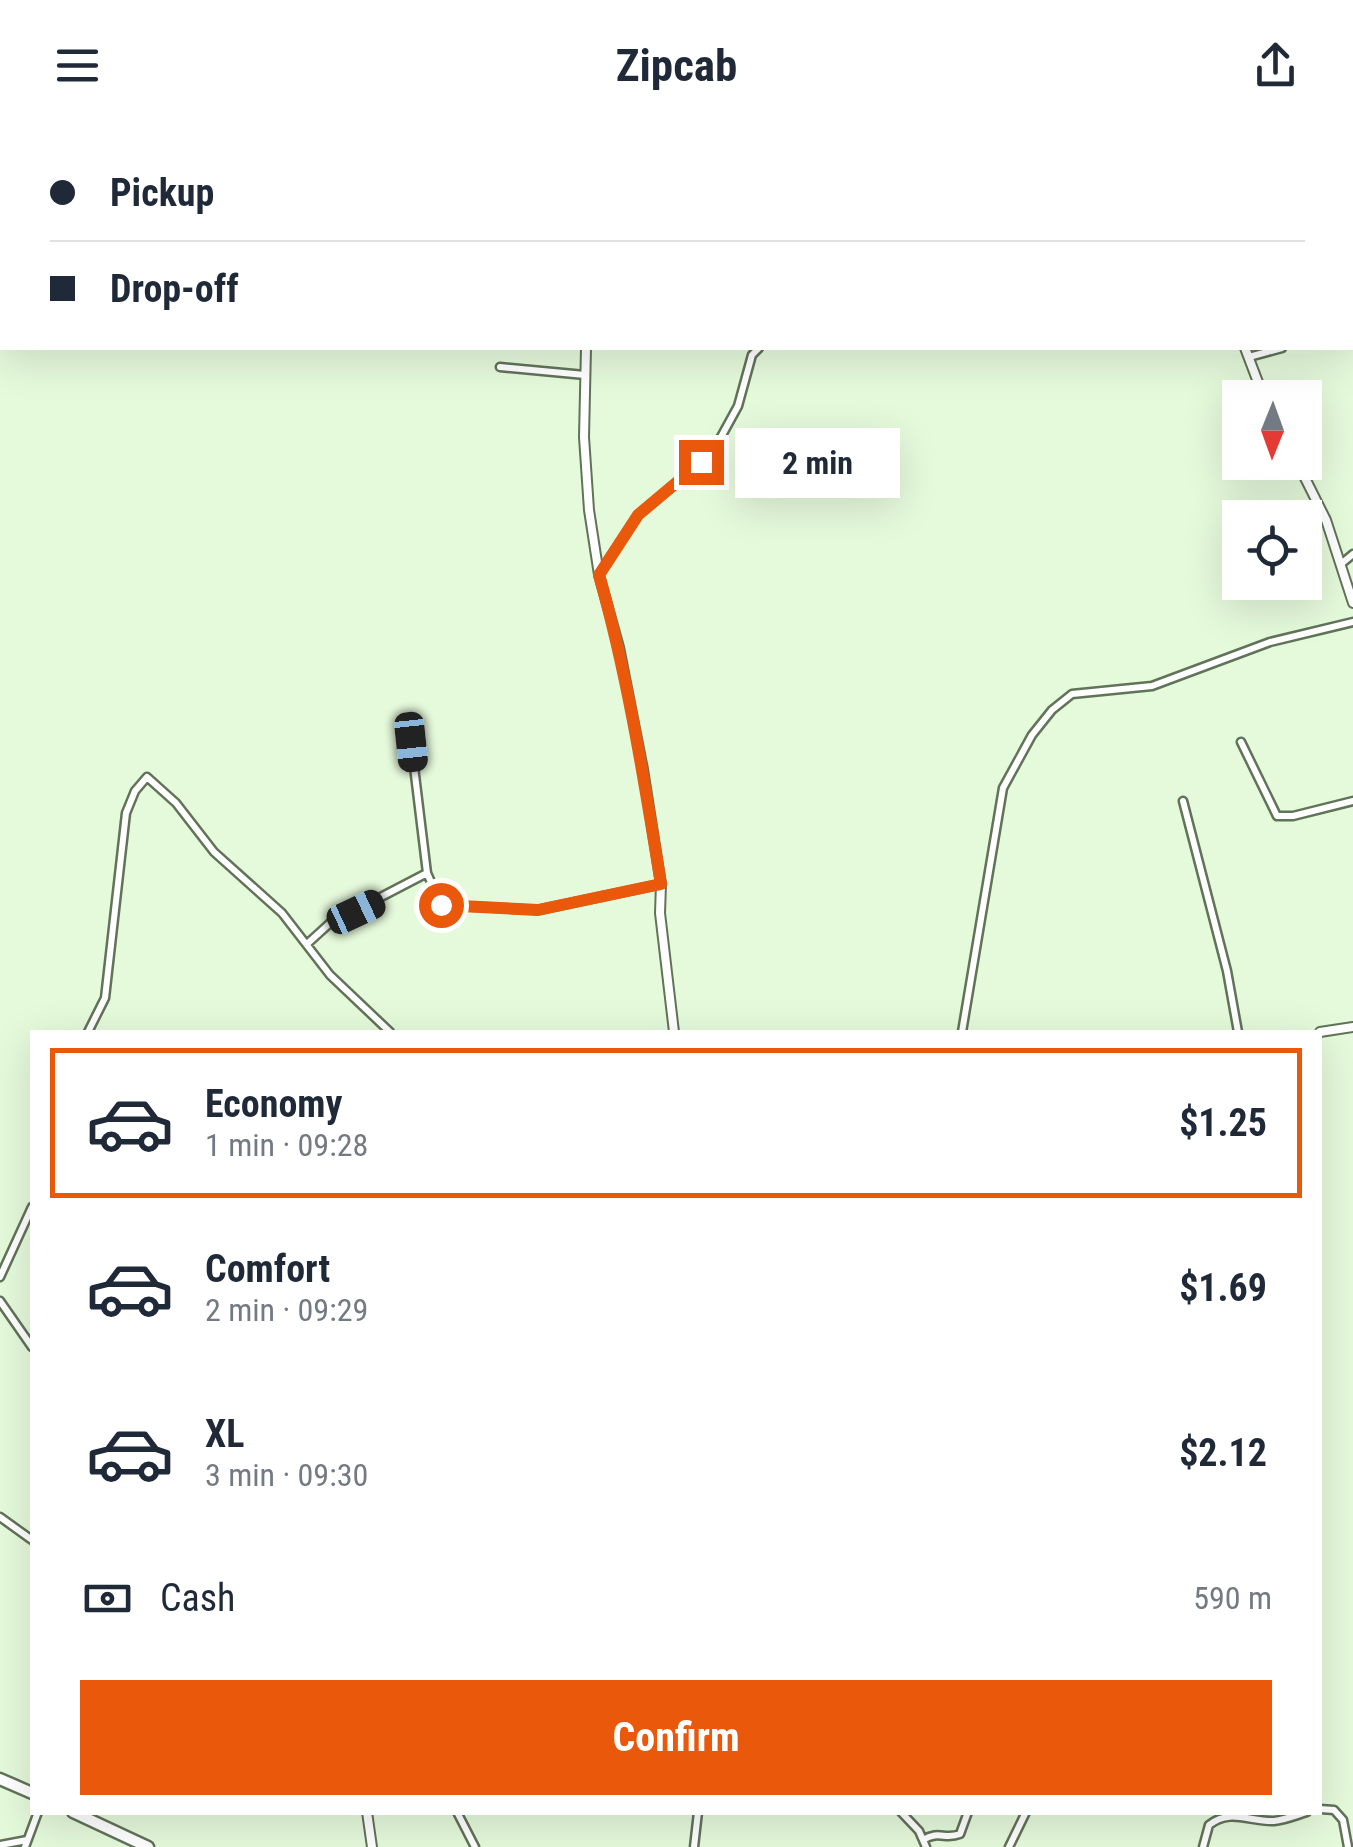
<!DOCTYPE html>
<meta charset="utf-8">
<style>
:root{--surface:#fff;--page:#f2f2f3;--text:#1f2937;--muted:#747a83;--line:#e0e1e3;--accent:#ea580c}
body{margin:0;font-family:"Roboto Condensed",sans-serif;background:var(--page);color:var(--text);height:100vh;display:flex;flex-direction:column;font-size:38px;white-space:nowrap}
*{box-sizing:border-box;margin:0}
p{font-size:32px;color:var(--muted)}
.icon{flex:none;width:55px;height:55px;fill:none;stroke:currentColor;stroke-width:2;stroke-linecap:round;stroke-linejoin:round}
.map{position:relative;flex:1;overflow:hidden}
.drawer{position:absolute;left:30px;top:900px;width:1292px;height:785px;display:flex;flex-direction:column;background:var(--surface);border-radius:0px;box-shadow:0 10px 40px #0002}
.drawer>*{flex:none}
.banner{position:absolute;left:0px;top:0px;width:1355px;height:220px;box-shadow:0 10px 40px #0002;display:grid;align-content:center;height:220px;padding:0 50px;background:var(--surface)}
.needle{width:65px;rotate:181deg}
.fabs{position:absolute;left:1222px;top:250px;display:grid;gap:20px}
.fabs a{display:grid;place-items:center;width:100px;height:100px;border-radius:0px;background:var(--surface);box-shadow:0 10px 40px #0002;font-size:50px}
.end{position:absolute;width:45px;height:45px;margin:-22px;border:12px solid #ea580c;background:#fff;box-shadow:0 0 0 5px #fff}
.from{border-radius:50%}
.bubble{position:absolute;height:70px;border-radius:0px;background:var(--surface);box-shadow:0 10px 40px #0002;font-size:32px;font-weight:700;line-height:70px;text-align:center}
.car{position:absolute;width:30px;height:60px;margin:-30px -15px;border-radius:12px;box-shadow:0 0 8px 2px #0007;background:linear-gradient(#222 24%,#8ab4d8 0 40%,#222 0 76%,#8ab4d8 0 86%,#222 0)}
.banner b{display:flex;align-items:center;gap:35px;height:95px;font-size:38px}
.banner b+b{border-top:2px solid var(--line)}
.banner i{width:25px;height:25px;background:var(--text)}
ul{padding:18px 0 0;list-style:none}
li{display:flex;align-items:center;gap:30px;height:150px;margin:0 20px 15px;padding:0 30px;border:5px solid transparent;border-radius:0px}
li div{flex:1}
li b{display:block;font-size:38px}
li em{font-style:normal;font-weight:700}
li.active{border-color:var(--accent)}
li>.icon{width:90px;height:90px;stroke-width:1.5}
.pay{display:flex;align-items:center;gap:25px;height:110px;padding:0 50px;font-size:38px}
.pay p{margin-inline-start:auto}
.cta{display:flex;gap:20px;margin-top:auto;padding:20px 50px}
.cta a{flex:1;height:115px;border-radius:0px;background:var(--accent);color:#fff;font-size:40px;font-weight:700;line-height:115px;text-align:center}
header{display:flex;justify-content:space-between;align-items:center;height:130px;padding:0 50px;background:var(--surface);font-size:45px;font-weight:700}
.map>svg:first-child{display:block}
</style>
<header><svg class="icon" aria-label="menu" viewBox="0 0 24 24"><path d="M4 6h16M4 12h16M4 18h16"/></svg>Zipcab<svg class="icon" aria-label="share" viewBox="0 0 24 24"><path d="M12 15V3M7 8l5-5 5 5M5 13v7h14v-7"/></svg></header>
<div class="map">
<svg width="1353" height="1717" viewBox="0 0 1353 1717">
<rect width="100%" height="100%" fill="#e5f9db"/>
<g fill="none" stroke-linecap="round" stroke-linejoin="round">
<!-- minor casing -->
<g stroke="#617359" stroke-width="11">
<path id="minor" d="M249,0H261
M323,0L330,2
M894,0L898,2
M91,2L92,0
M1025,2L1049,0
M0,173L2,171
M1249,227L1282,218
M500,237L585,245
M1341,434L1353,424
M599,444L638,385L701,332L721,307L738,276L752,225L759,218
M411,612L427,743L441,775L538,780L661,754
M1241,612L1277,686H1293L1353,671
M1183,671L1227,841L1238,902
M307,814L329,794L427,743
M88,902L105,868L126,683L135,661L147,647L176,673L214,722L282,783L330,845L390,902
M962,902L1003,658L1032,605L1052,580L1072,564L1152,556L1270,512L1353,492
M0,1147L32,1077
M0,1171L32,1217
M0,1387L32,1410
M1320,1679L1334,1680L1343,1690L1348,1717
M457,1682L475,1717
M901,1682L919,1701L926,1717
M923,1710C939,1700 945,1710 960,1704L968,1682
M0,1715L27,1710
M25,1717L38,1682
M694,1717L698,1682
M1009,1717L1026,1682
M1203,1717L1209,1695C1230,1678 1250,1692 1274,1691C1285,1690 1297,1685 1307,1682"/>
</g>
<!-- tertiary casing -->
<g stroke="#617359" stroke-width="12">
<path id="tertiary" d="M1139,0L1141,2
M590,2L591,0
M586,218L584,307L589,380L599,445L619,517L643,639L661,754L660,783L674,902
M1245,218L1264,268
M1297,332L1326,390L1353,473
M1320,902L1353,897
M367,1682L372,1717"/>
</g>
<!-- primary casing -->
<g stroke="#617359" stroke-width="15">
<path id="primary" d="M0,1649L32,1663
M73,1682L148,1717"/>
</g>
<!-- minor -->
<use href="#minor" stroke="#fff" stroke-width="6"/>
<!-- tertiary -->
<use href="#tertiary" stroke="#fff" stroke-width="8"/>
<!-- primary -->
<use href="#primary" stroke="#fff" stroke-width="10"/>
</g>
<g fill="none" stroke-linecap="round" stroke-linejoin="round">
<!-- route -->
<path stroke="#ea580c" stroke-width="12" d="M441,775L538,780L661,754C644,650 628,547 599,445L638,385L701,332"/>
</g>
</svg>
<div class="fabs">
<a><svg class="needle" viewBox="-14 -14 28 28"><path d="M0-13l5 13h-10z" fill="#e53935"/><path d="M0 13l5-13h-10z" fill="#747a83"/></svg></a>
<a><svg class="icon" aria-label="locate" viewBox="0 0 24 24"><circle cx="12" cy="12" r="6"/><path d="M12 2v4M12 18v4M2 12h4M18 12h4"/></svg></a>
</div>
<i class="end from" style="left:441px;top:775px"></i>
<i class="end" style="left:701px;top:332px"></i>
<div class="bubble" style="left:735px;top:298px;width:165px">2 min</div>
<i class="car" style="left:411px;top:612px;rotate:174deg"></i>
<i class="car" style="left:356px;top:782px;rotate:65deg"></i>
<div class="banner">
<b><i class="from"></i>Pickup</b>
<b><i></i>Drop-off</b>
</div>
<section class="drawer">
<ul>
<li class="active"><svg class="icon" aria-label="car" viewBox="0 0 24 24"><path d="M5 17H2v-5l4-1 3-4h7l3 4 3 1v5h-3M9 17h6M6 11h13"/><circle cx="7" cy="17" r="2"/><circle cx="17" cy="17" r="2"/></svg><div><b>Economy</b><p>1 min · 09:28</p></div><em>$1.25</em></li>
<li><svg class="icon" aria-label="car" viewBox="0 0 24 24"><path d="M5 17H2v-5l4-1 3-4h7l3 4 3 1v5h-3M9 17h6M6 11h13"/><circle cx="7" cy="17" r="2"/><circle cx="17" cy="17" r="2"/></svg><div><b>Comfort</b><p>2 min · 09:29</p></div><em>$1.69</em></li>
<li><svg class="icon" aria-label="car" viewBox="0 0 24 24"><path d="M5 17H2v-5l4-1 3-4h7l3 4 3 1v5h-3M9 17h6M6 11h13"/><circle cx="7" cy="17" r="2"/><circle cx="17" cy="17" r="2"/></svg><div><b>XL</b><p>3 min · 09:30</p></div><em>$2.12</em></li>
</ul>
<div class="pay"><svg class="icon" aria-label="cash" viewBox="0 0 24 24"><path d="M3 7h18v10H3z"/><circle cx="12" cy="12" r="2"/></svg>Cash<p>590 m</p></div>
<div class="cta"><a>Confirm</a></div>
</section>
</div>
